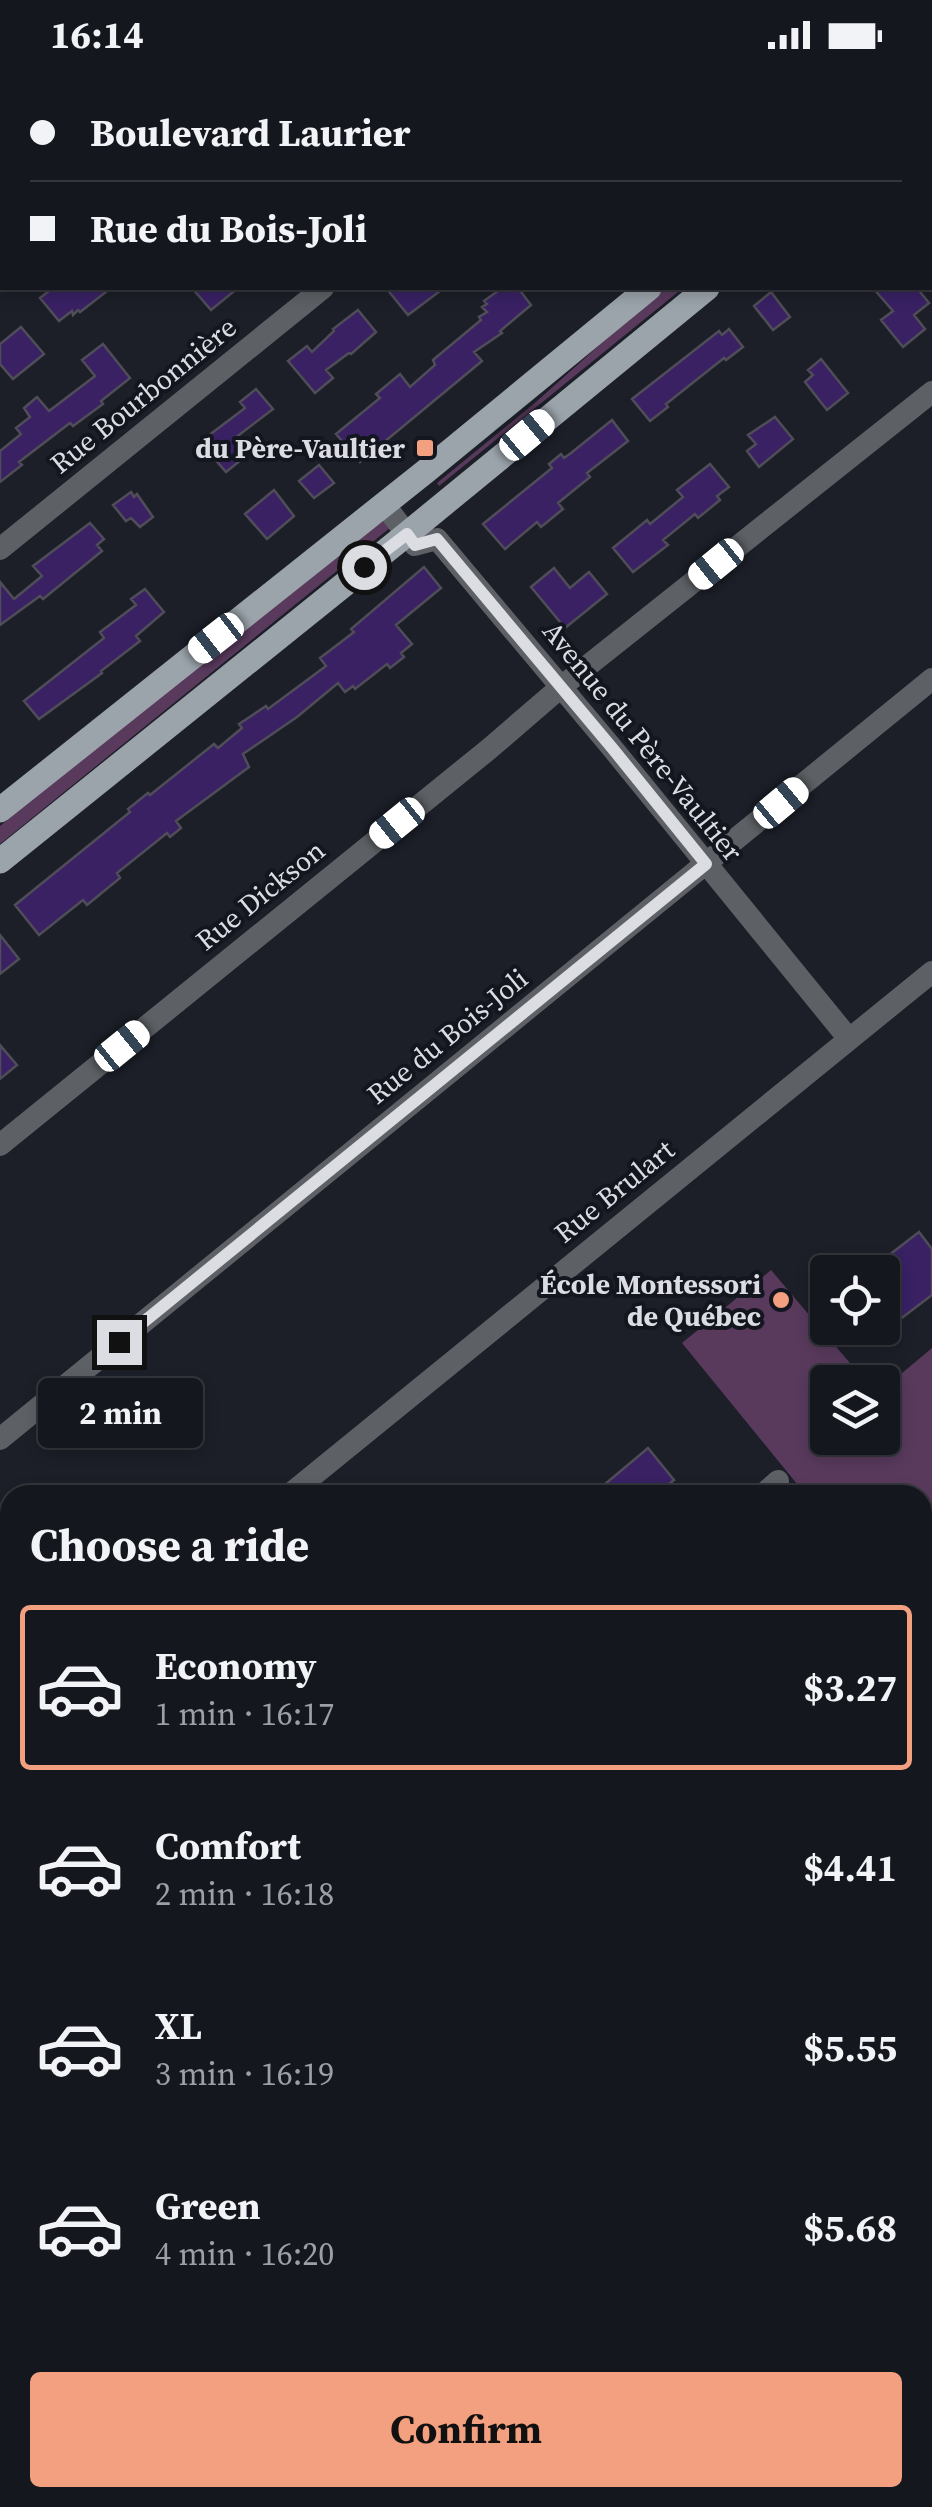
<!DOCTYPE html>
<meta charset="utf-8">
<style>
:root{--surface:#15171e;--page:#1e2027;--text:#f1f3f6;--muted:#9d9fa4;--line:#34363c;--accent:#f2a07f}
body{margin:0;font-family:"Source Serif 4",serif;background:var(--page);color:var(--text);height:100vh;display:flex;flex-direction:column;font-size:38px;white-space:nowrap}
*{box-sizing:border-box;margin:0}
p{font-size:32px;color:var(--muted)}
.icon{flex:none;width:55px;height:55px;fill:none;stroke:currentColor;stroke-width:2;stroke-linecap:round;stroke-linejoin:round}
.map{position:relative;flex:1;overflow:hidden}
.sheet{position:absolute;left:0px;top:1415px;width:932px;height:1022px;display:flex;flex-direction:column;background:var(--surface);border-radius:30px 30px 0 0;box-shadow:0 5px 15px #0003,0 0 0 2px var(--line)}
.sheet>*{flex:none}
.hud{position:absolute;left:0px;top:0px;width:932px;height:220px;box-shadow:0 5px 15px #0003,0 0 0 2px var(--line);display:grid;align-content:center;height:220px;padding:0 30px;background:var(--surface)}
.controls{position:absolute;left:810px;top:1185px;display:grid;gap:20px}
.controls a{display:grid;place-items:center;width:90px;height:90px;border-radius:10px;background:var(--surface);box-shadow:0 5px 15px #0003,0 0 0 2px var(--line);font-size:50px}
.end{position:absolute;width:45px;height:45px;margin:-22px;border:12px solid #dbdde3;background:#111;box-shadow:0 0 0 5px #111}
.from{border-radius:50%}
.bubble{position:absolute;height:70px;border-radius:10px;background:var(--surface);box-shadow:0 5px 15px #0003,0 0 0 2px var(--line);font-size:32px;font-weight:700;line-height:70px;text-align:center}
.car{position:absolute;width:30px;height:60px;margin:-30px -15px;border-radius:12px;box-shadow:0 0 8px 2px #0007;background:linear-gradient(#fff 24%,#345 0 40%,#fff 0 76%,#345 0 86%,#fff 0)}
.hud b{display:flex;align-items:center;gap:35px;height:95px;font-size:38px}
.hud b+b{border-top:2px solid var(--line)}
.hud i{width:25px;height:25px;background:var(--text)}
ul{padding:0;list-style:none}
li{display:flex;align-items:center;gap:30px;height:165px;margin:0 20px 15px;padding:0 10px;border:5px solid transparent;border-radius:10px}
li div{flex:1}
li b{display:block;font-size:38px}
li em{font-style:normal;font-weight:700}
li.active{border-color:var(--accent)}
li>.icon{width:90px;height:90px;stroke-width:1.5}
h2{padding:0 30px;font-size:45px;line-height:120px}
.cta{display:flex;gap:20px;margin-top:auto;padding:20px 30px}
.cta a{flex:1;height:115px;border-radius:10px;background:var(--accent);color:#111;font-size:40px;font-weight:700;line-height:115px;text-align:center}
.status{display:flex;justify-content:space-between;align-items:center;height:70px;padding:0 50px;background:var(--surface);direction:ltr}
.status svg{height:28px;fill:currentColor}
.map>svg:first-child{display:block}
</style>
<div class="status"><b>16:14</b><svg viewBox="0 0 49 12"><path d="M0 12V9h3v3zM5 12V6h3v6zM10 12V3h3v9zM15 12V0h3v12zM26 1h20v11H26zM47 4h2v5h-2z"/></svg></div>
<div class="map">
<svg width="932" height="2437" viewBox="0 0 932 2437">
<rect width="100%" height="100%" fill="#1c1f28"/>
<!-- green -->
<path fill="#593a5d" d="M663,218H683L439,416L437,413L536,332Z
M385,450L391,457L0,774V756L328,491Z
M771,1200L866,1312H828V1368H882L883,1319L932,1278V1577L923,1566L922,1425H806L682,1273Z"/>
<!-- building -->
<path fill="#392164" stroke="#4f4d57" stroke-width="2.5" d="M53,218H111L80,242L78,240L73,245L72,241L59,251L40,228Z
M192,218H238L211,240Z
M386,218H444L408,245Z
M502,218H518L531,235L500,261L502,263L474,282L482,291L360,392L336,364L380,328L376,324L400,304L410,317L435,295L433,290L481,250L479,247L487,242L482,237L487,234L484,231Z
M873,218H917L929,233L914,245L925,259L903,277L881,250L893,241Z
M771,222L790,247L773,260L754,236Z
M358,240L376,262L351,284L349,283L326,300L333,308L315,323L288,291L307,276L312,282L334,261L333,259Z
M21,257L44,284L13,309L0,294V274Z
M729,259L743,277L726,290L724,288L666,334L668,337L650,351L632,329L719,261L722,265Z
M103,274L130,308L101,331L103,334L73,356L70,353L19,392L22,395L0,412V381L21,364L16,358L30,347L24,338L37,327L49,341L95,306L82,290Z
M821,289L848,323L827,340L805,312L813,305L808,300Z
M256,319L273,339L235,368L246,386L226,402L200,372L245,338L240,332Z
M775,347L793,369L759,397L747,381L756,374L748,365Z
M612,350L628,371L587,403L590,407L558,433L563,439L541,457L537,452L505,479L483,454L552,398L549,394L561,384L564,388L571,383Z
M710,394L729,417L717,426L720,430L698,448L695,444L663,470L668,475L633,502L613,478L647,450L650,454L683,427L677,420Z
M319,395L334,413L314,428L299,411Z
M274,420L294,446L267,469L245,444Z
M131,422L134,427L137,424L153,447L140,457L131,448L126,451L113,435Z
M90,453L104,469L97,475L102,481L43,529L40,526L0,555V512L14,529L42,506L33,496Z
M424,497L441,518L396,555L412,574L401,583L404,587L390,598L387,594L355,619L353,616L345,622L338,613L297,647L243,684L249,697L176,751L181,758L170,767L167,763L117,803L120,808L87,835L83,830L39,865L15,835L130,742L128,739L148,723L150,725L214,674L218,678L242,658L239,654L266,636L268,639L326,596L320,588L354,562L351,559Z
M554,498L570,518L589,502L607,524L565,558L531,517Z
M145,519L164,542L136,566L140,571L101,601L102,603L39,649L24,631L104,568L100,562L136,535L131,529Z
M0,865L19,889L0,904Z
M0,975L17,995L0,1009Z
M919,1162L932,1179V1225L882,1263V1202H867Z
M648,1378L674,1410L655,1425H592Z"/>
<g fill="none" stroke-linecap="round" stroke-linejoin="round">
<!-- minor -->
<path stroke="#5d6165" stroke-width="22" d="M123,2L126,0
M197,2V0
M583,2L586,0
M0,92L2,90
M0,194L2,195
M384,434L415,475L437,469L613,679L849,969
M0,479L323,218
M0,1075L489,679L561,617L932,322
M0,1369L932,609
M289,1425L932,902
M762,1425L778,1411
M922,1604L932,1597
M0,1625L10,1630
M922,1884L932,1876
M0,1982L10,1974
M922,2181L932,2173
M0,2194L10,2207
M922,2298L932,2310
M185,2428L192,2437
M741,2428L749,2437
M288,2437L300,2428
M616,2437L627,2428"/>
<!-- major -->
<path stroke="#9ba4ab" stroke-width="25" d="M911,2L914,0
M930,34L932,32
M0,740L426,401L649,218
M0,791L407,464L707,218"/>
</g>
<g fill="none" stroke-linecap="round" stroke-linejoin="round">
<!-- route -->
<path stroke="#dbdde3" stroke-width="12" d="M119,1272L706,794L613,679L437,469L415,475L407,464L364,497"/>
</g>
<!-- markers -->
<g fill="#f2a07f" stroke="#13161e" stroke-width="4">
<rect x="415" y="368" width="20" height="20" rx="5"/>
<circle cx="781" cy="1230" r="10"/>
</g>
<g text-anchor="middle" stroke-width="8" stroke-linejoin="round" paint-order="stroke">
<!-- street labels -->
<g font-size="28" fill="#dbdde3" stroke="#13161e">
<text transform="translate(143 325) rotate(-39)" y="10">Rue Bourbonnière</text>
<text transform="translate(643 671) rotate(51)" y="10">Avenue du Père-Vaultier</text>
<text transform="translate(260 825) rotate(-39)" y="10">Rue Dickson</text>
<text transform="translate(447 966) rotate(-39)" y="10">Rue du Bois-Joli</text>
<text transform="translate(614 1121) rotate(-39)" y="10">Rue Brulart</text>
</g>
<!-- poi labels -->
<g font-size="28" font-weight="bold" fill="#dbdde3" stroke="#13161e" text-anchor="end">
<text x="405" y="388">du Père-Vaultier</text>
<text x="761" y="1224">École Montessori<tspan x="761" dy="32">de Québec</tspan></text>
</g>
</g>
</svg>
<div class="controls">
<a><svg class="icon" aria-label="locate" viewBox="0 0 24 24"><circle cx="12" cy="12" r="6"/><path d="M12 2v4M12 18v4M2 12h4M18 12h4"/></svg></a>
<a><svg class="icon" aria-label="layers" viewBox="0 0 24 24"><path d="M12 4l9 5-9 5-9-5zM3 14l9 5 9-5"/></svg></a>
</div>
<i class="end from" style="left:364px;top:497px"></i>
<i class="end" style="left:119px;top:1272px"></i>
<div class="bubble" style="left:38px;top:1308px;width:165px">2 min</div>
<i class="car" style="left:527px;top:365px;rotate:50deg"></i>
<i class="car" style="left:716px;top:494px;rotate:231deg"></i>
<i class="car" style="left:216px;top:568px;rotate:232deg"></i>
<i class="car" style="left:781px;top:733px;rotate:50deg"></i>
<i class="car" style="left:397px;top:753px;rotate:231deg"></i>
<i class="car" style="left:122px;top:976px;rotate:51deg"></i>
<div class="hud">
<b><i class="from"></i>Boulevard Laurier</b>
<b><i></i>Rue du Bois-Joli</b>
</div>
<section class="sheet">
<h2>Choose a ride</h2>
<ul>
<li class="active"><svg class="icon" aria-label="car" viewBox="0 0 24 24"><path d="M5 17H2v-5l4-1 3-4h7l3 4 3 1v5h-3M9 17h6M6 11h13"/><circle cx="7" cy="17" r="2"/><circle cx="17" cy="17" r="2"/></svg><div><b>Economy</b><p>1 min · 16:17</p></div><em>$3.27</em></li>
<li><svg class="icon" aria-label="car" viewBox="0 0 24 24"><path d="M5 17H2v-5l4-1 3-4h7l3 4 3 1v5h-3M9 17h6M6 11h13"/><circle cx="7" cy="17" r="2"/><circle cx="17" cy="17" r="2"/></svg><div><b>Comfort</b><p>2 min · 16:18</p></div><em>$4.41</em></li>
<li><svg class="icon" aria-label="car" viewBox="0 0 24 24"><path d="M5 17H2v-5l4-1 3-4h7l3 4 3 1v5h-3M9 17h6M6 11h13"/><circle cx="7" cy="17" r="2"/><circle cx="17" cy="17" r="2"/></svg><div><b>XL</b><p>3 min · 16:19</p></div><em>$5.55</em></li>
<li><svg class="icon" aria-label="car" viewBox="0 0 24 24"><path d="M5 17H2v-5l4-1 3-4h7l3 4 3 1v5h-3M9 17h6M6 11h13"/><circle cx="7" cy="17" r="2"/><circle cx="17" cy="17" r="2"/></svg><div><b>Green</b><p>4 min · 16:20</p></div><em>$5.68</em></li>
</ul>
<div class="cta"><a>Confirm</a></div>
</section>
</div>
